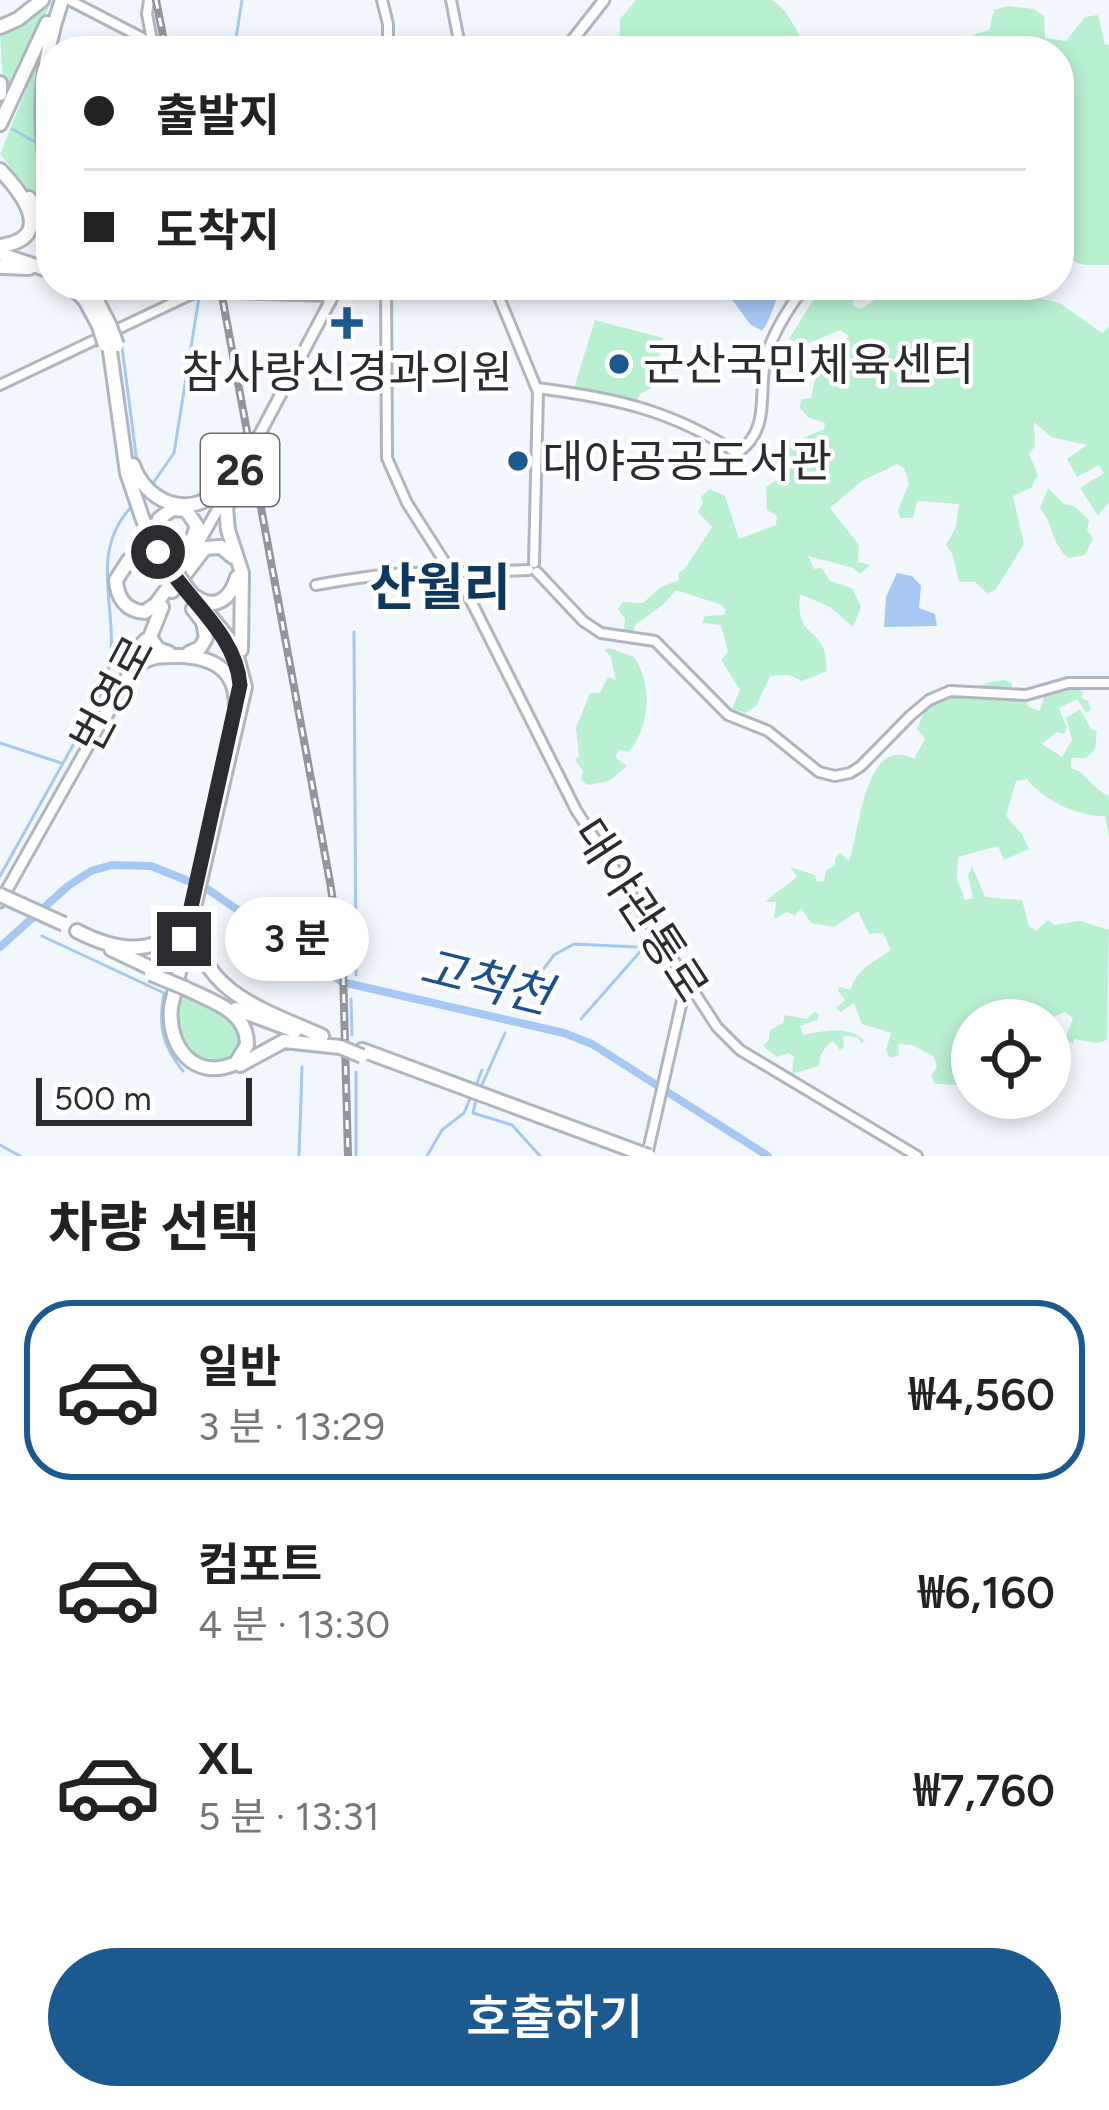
<!DOCTYPE html>
<html lang="ko">
<meta charset="utf-8">
<style>
:root{--surface:#fff;--page:#f2f2f2;--text:#222;--muted:#767676;--line:#e0e0e0;--accent:#1c598f}
body{margin:0;font-family:Figtree,"Noto Sans KR",sans-serif;background:var(--page);color:var(--text);height:100vh;display:flex;flex-direction:column;font-size:45px;white-space:nowrap}
*{box-sizing:border-box;margin:0}
p{font-size:39px;color:var(--muted)}
.icon{flex:none;width:66px;height:66px;fill:none;stroke:currentColor;stroke-width:2;stroke-linecap:round;stroke-linejoin:round}
.map{position:relative;height:1156px;overflow:hidden}
.details{display:flex;flex-direction:column;background:var(--surface);flex:1}
.details>*{flex:none}
.guide{position:absolute;left:36px;top:36px;width:1038px;height:264px;border-radius:48px;box-shadow:0 6px 18px #0003;display:grid;align-content:center;height:264px;padding:0 48px;background:var(--surface)}
.tools{position:absolute;left:951px;top:999px;display:grid;gap:24px}
.tools a{display:grid;place-items:center;width:120px;height:120px;border-radius:50%;background:var(--surface);box-shadow:0 6px 18px #0003;font-size:60px}
.scale{position:absolute;left:36px;bottom:30px;width:216px;box-sizing:border-box;padding-left:12px;border:6px solid #2a2c30;border-top:0;font-size:33px;line-height:42px;white-space:nowrap;color:#2a2c30;-webkit-text-stroke:9px #fff;paint-order:stroke}
.end{position:absolute;width:54px;height:54px;margin:-27px;border:15px solid #2a2c30;background:#fff;box-shadow:0 0 0 6px #fff}
.from{border-radius:50%}
.bubble{position:absolute;height:84px;border-radius:42px;background:var(--surface);box-shadow:0 6px 18px #0003;font-size:39px;font-weight:600;line-height:84px;text-align:center}
.guide b{display:flex;align-items:center;gap:42px;height:114px;font-size:45px}
.guide b+b{border-top:3px solid var(--line)}
.guide i{width:30px;height:30px;background:var(--text)}
ul{padding:0;list-style:none}
li{display:flex;align-items:center;gap:36px;height:180px;margin:0 24px 18px;padding:0 24px;border:6px solid transparent;border-radius:48px}
li div{flex:1}
li b{display:block;font-size:45px}
li em{font-style:normal;font-weight:600}
li.active{border-color:var(--accent)}
li>.icon{width:108px;height:108px;stroke-width:1.5}
h2{padding:0 48px;font-size:54px;line-height:144px}
.primary-button{display:flex;gap:24px;margin-top:auto;padding:24px 48px}
.primary-button a{flex:1;height:138px;border-radius:72px;background:var(--accent);color:#fff;font-size:48px;font-weight:600;line-height:138px;text-align:center}
.map>svg:first-child{display:block}
</style>
<div class="map">
<svg width="1109" height="1156" viewBox="0 0 1109 1156">
<rect width="100%" height="100%" fill="#f2f7fe"/>
<!-- green -->
<path fill="#b9f0d2" d="M52,0L4,102L0,34L26,21Z
M636,0H772C792,12 795,34 811,51H619L620,19Z
M1008,6L1034,9L1044,16L1045,38L1066,41L1085,17L1098,15L1105,44L1109,45V265H1084L1059,256V51H881V46L892,39L964,46L975,34L989,30L994,10Z
M49,33L40,143L51,220L0,154Z
M878,285L907,300L916,296L922,285C947,285 987,277 1006,294L1009,292L1060,303L1102,333L1109,327V502L1098,516L1080,488L1104,473L1099,465L1077,477L1067,459L1087,445L1051,437L1034,422L1035,446L1029,454L1038,475L1031,488L1013,496L1024,544L996,589L988,594L975,582H959L952,553L946,545L956,527L959,504L917,501L913,518H900L898,510L909,484L904,468L897,464L862,481L830,508L859,545L858,562L870,565L860,574L853,568L808,556L814,569L822,568L830,581L852,588L861,607L853,627L830,607L800,594C796,635 813,624 824,650C826,656 826,664 827,671L802,681L789,675L770,676L756,706L745,713L732,709L740,690L721,660L728,652L721,625L702,623L705,616L724,615L726,610L722,605L676,590L664,604L635,625L634,631H624L625,619L618,609L623,602L643,603L661,587L679,580L678,574L686,567L712,527L698,512L703,503L701,497L710,489L725,496L739,539L776,525L777,516L767,510L766,487L778,479L769,464L792,439L796,441L824,429L825,423L808,417L800,408L801,399L811,398L818,365L849,336L840,330L804,345L789,339L813,300L851,293L854,306L861,309L876,299Z
M595,320L663,338L652,387L640,394L636,403L574,388Z
M1048,488L1064,504L1074,506L1089,520L1087,530L1093,538L1085,555L1068,558C1051,543 1054,525 1040,508Z
M609,648L634,657C653,686 650,724 629,752L619,750L615,757L627,766L609,781L588,785L581,780L583,771L575,760L579,756L576,728L590,693H600L608,677L616,680L610,655L604,650Z
M1005,680L1012,684L1011,695L1026,700L1029,707L1040,711L1045,693L1068,686L1083,692L1081,698L1088,701L1091,710L1086,713L1077,699L1059,708L1067,728L1064,734L1057,732L1042,744L1062,757L1072,740L1066,718L1080,709L1091,729L1097,731L1095,749L1086,758H1071V768C1087,772 1093,790 1109,796V838L1105,816C1078,817 1043,800 1027,779L1016,781L1006,816L1022,834L1029,849L1004,860L998,846L958,857L957,880L965,900L973,898L968,876L972,866L985,897L1022,900L1029,926L1036,931L1048,920L1054,925L1080,921L1109,930L1107,1040L1096,1043L1074,1039L1073,1044L1065,1039L1073,1018L1065,1012L1055,1016L1050,1026V1020H972V1079L964,1085L935,1084L931,1076L937,1067L933,1056L912,1045L898,1044L899,1055L890,1058L886,1050L891,1033L862,1024L854,1003L841,1012L836,1008L845,1000L838,991L839,987L850,990C859,967 871,964 891,950L883,933L869,934L858,911L834,927L811,923L801,908L795,916L787,912L774,919L776,902H766C774,891 787,888 797,876L790,867L815,875L817,882L824,881L826,870L835,865V858L840,853L849,861C860,830 865,733 914,759L925,739L917,729L927,706L990,682Z
M180,992L234,1019L243,1042C228,1078 203,1063 179,1045L174,1006Z
M815,1011L819,1015L817,1020L800,1026L803,1035C821,1031 850,1025 865,1041L861,1043L858,1037L843,1036L844,1047L840,1050L833,1041C824,1047 819,1055 819,1066L792,1074L794,1056L788,1053L777,1057L763,1046L769,1040L770,1030L783,1023L785,1015L807,1019Z"/>
<!-- water -->
<path fill="#a7c8f2" d="M721,285H787C773,296 774,316 762,331L750,324Z
M897,573L912,576L921,586L919,608L935,614L937,626L884,627L886,597Z"/>
<g fill="none" stroke-linecap="round" stroke-linejoin="round">
<!-- stream -->
<path stroke="#a7c8f2" stroke-width="3" d="M234,51L242,0
M12,129L37,143
M179,304L198,298
M122,347L137,462
M151,486L174,453L201,285
M354,632L356,975
M0,743L61,763
M0,876C24,833 48,790 72,747C85,723 102,699 108,672C122,613 85,556 132,506
M661,934L687,974
M42,936L164,993C158,1026 162,1045 183,1071
M692,982L715,1014
M351,999L352,1035
M516,1006L554,955L574,944L636,947
M581,1019L646,945
M356,1072V1156
M481,1087L505,1033
M475,1088L482,1070
M477,1096L473,1113L512,1125L540,1156
M0,1145L20,1156
M299,1156L302,1067
M427,1156L442,1130L464,1113L471,1097"/>
<!-- river -->
<path stroke="#a7c8f2" stroke-width="8" d="M0,947L68,886L91,871L112,865L151,866L206,888L342,982L564,1033L592,1044L768,1156"/>
<!-- secondary casing -->
<g stroke="#b0b6bf" stroke-width="14">
<path id="secondary" d="M149,0L147,14L154,51
M382,0L388,24V51
M451,0L461,51
M71,1L160,47
M386,285L387,458L407,503L453,575
M494,285L538,392L534,563
M0,385L196,292L333,296
M537,388C615,398 671,410 737,453C774,428 756,388 767,353C775,330 791,303 807,285
M464,572L529,570
M537,572L583,621L601,633L655,641L728,715L768,731L819,772L835,776L850,773L861,766L910,716L929,700L950,691L1026,695L1068,683H1109
M460,579L576,810L717,1027L740,1050L917,1156
M316,585C350,579 423,566 455,577
M647,1155L686,983"/>
</g>
<!-- primary casing -->
<g stroke="#b0b6bf" stroke-width="15">
<path id="primary" d="M564,51L604,0
M329,301L340,285
M256,441L333,296
M188,562L224,498
M127,672L145,639
M0,902L106,714"/>
</g>
<!-- highway casing -->
<g stroke="#b0b6bf" stroke-width="18">
<path id="highway" d="M0,27L18,19L42,0
M0,83V94
M0,124L47,23
M0,170C22,193 57,238 0,246
M51,190C36,124 40,63 62,0
M29,198L51,230
M0,254L51,271
M0,267L29,268
M70,285L85,300L99,326
M89,285L109,324
M109,344L127,473L143,520L170,573
M133,465C145,501 188,520 218,491C227,482 233,469 239,458
M162,546L157,533L159,519L172,509L186,510L197,526L185,560
M162,566L146,555L129,560L116,580C117,598 126,611 145,612L156,604L170,585
M172,591L205,548L221,547L233,557
M196,597C216,611 231,598 237,577
M143,643L169,653
M158,649L150,637L162,607
M241,650L242,573L228,530L226,508L257,439
M189,653L200,648L206,638L203,622L193,609
M105,716C116,699 126,672 143,662C154,655 168,656 180,656C213,657 236,670 236,705
M195,926C200,993 269,1012 322,1036
M77,931C117,952 163,959 189,914
M111,949L153,969
M185,988C211,1001 248,1011 247,1045L236,1063C194,1082 167,1046 171,1007L245,687L234,645L187,588
M236,1009L295,1031
M362,1050L643,1154
M240,1065L284,1041L340,1047"/>
</g>
<!-- secondary -->
<use href="#secondary" stroke="#fff" stroke-width="8"/>
<!-- primary -->
<use href="#primary" stroke="#fff" stroke-width="9"/>
<!-- highway -->
<use href="#highway" stroke="#fff" stroke-width="12"/>
<!-- rail casing -->
<g stroke="#92959b" stroke-width="8">
<path id="rail" d="M156,0L166,51
M220,285L330,882L343,969L348,1156"/>
</g>
<!-- rail -->
<use href="#rail" stroke="#fff" stroke-width="3" stroke-dasharray="9" stroke-linecap="butt"/>
<!-- highway-bridge casing -->
<g stroke="#b0b6bf" stroke-width="18" stroke-linecap="butt">
<path id="highway-bridge" d="M109,324L117,345
M99,326L105,345
M173,568L187,588
M0,895L64,924
M151,974L185,988
M340,1047L362,1056
M643,1154L649,1156"/>
</g>
<!-- highway-bridge -->
<use href="#highway-bridge" stroke="#fff" stroke-width="12"/>
</g>
<g fill="none" stroke-linecap="round" stroke-linejoin="round">
<!-- route -->
<path stroke="#2a2c30" stroke-width="15" d="M158,552C183,597 236,632 240,685L184,939"/>
</g>
<!-- markers -->
<g fill="#1c598f" stroke="#fff" stroke-width="4.5">
<path d="M341 305h12v12h12v12h-12v12h-12v-12h-12v-12h12z"/>
<circle cx="619" cy="364" r="12"/>
<circle cx="518" cy="461" r="12"/>
</g>
<g text-anchor="middle" stroke-width="9" stroke-linejoin="round" paint-order="stroke">
<!-- shield labels -->
<rect fill="#fff" stroke="#6a6b6e" stroke-width="3" x="201" y="434" width="78" height="72" rx="9"/>
<g font-size="42" font-weight="bold" fill="#2a2c30">
<text x="240" y="485">26</text>
</g>
<!-- poi labels -->
<g font-size="45" fill="#2a2c30" stroke="#fff" text-anchor="start">
<text x="643" y="380">군산국민체육센터</text>
<text x="347" y="388" text-anchor="middle">참사랑신경과의원</text>
<text x="542" y="477">대야공공도서관</text>
</g>
<!-- street labels -->
<g font-size="45" fill="#2a2c30" stroke="#fff">
<text transform="translate(112 694) rotate(-62)" y="16">번영로</text>
<text transform="translate(641 910) rotate(57)" y="16">대야관통로</text>
</g>
<!-- water labels -->
<g font-size="48" font-style="italic" fill="#1b508f" stroke="#fff">
<text transform="translate(486 981) rotate(14)" y="17">고척천</text>
</g>
<!-- quarter labels -->
<g font-size="51" font-weight="bold" fill="#0e385d" stroke="#fff">
<text x="440" y="605">산월리</text>
</g>
</g>
</svg>
<div class="tools">
<a><svg class="icon" aria-label="locate" viewBox="0 0 24 24"><circle cx="12" cy="12" r="6"/><path d="M12 2v4M12 18v4M2 12h4M18 12h4"/></svg></a>
</div>
<div class="scale">500 m</div>
<i class="end from" style="left:158px;top:552px"></i>
<i class="end" style="left:184px;top:939px"></i>
<div class="bubble" style="left:225px;top:897px;width:144px">3 분</div>
<div class="guide">
<b><i class="from"></i>출발지</b>
<b><i></i>도착지</b>
</div>
</div>
<section class="details">
<h2>차량 선택</h2>
<ul>
<li class="active"><svg class="icon" aria-label="car" viewBox="0 0 24 24"><path d="M5 17H2v-5l4-1 3-4h7l3 4 3 1v5h-3M9 17h6M6 11h13"/><circle cx="7" cy="17" r="2"/><circle cx="17" cy="17" r="2"/></svg><div><b>일반</b><p>3 분 · 13:29</p></div><em>₩4,560</em></li>
<li><svg class="icon" aria-label="car" viewBox="0 0 24 24"><path d="M5 17H2v-5l4-1 3-4h7l3 4 3 1v5h-3M9 17h6M6 11h13"/><circle cx="7" cy="17" r="2"/><circle cx="17" cy="17" r="2"/></svg><div><b>컴포트</b><p>4 분 · 13:30</p></div><em>₩6,160</em></li>
<li><svg class="icon" aria-label="car" viewBox="0 0 24 24"><path d="M5 17H2v-5l4-1 3-4h7l3 4 3 1v5h-3M9 17h6M6 11h13"/><circle cx="7" cy="17" r="2"/><circle cx="17" cy="17" r="2"/></svg><div><b>XL</b><p>5 분 · 13:31</p></div><em>₩7,760</em></li>
</ul>
<div class="primary-button"><a>호출하기</a></div>
</section>
